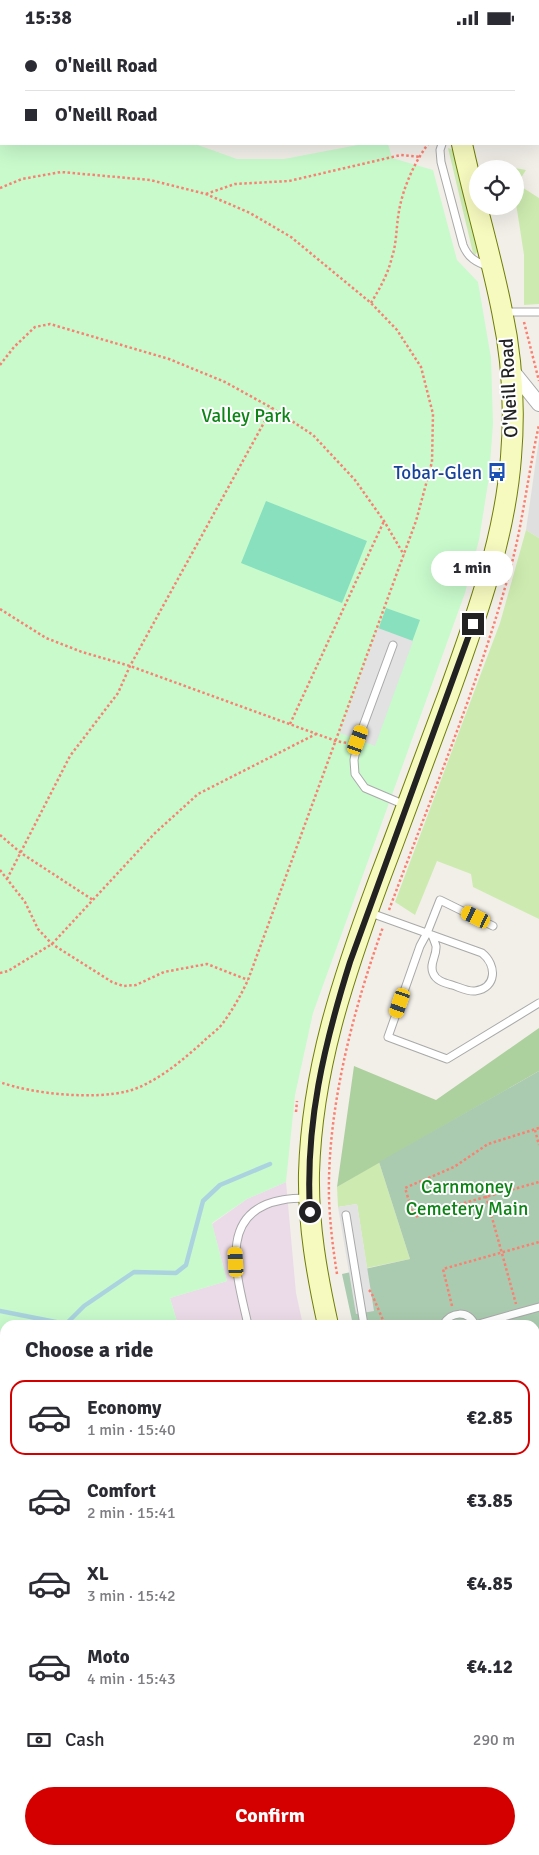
<!DOCTYPE html>
<meta charset="utf-8">
<style>
:root{--surface:#fff;--page:#f2f2f3;--text:#2b2b33;--muted:#7c7c81;--line:#e1e1e2;--accent:#d40000}
body{margin:0;font-family:Signika,sans-serif;background:var(--page);color:var(--text);height:100vh;display:flex;flex-direction:column;font-size:19px;white-space:nowrap}
*{box-sizing:border-box;margin:0}
p{font-size:16px;color:var(--muted)}
.icon{flex:none;width:28px;height:28px;fill:none;stroke:currentColor;stroke-width:2;stroke-linecap:round;stroke-linejoin:round}
.map{position:relative;flex:1;overflow:hidden}
.details{position:absolute;left:0px;top:1285px;width:540px;height:535px;display:flex;flex-direction:column;background:var(--surface);border-radius:15px 15px 0 0;box-shadow:0 5px 20px #0002}
.details>*{flex:none}
.hud{position:absolute;left:0px;top:0px;width:540px;height:110px;box-shadow:0 5px 20px #0002;display:grid;align-content:center;height:110px;padding:0 25px;background:var(--surface)}
.fabs{position:absolute;left:469px;top:125px;display:grid;gap:10px}
.fabs a{display:grid;place-items:center;width:55px;height:55px;border-radius:50%;background:var(--surface);box-shadow:0 5px 20px #0002;font-size:25px}
.end{position:absolute;width:22px;height:22px;margin:-11px;border:6px solid #222;background:#fff;box-shadow:0 0 0 2px #fff}
.from{border-radius:50%}
.bubble{position:absolute;height:35px;border-radius:18px;background:var(--surface);box-shadow:0 5px 20px #0002;font-size:16px;font-weight:700;line-height:35px;text-align:center}
.car{position:absolute;width:15px;height:30px;margin:-15px -8px;border-radius:6px;box-shadow:0 0 4px 1px #0007;background:linear-gradient(#f5c518 24%,#345 0 40%,#f5c518 0 76%,#345 0 86%,#f5c518 0)}
.hud b{display:flex;align-items:center;gap:18px;height:48px;font-size:19px}
.hud b+b{border-top:1px solid var(--line)}
.hud i{width:12px;height:12px;background:var(--text)}
ul{padding:0;list-style:none}
li{display:flex;align-items:center;gap:15px;height:75px;margin:0 10px 8px;padding:0 15px;border:2px solid transparent;border-radius:15px}
li div{flex:1}
li b{display:block;font-size:19px}
li em{font-style:normal;font-weight:700}
li.on{border-color:var(--accent)}
li>.icon{width:45px;height:45px;stroke-width:1.5}
h2{padding:0 25px;font-size:22px;line-height:60px}
.pay{display:flex;align-items:center;gap:12px;height:55px;padding:0 25px;font-size:19px}
.pay p{margin-inline-start:auto}
.button{display:flex;gap:10px;margin-top:auto;padding:10px 25px}
.button a{flex:1;height:58px;border-radius:30px;background:var(--accent);color:#fff;font-size:20px;font-weight:700;line-height:58px;text-align:center}
.status{display:flex;justify-content:space-between;align-items:center;height:35px;padding:0 25px;background:var(--surface);direction:ltr}
.status svg{height:14px;fill:currentColor}
.map>svg:first-child{display:block}
</style>
<div class="status"><b>15:38</b><svg viewBox="0 0 49 12"><path d="M0 12V9h3v3zM5 12V6h3v6zM10 12V3h3v9zM15 12V0h3v12zM26 1h20v11H26zM47 4h2v5h-2z"/></svg></div>
<div class="map">
<svg width="539" height="1820" viewBox="0 0 539 1820">
<rect width="100%" height="100%" fill="#f2efe9"/>
<!-- residential -->
<path fill="#e0dfdf" d="M539,404V503L526,495Z"/>
<!-- industrial -->
<path fill="#ebdbe8" d="M286,1147L296,1258L303,1290H178L170,1263L227,1246L212,1189L247,1164Z
M5,1292V1604L0,1606V1296Z
M5,1636V1815H395L393,1820H0V1638Z
M452,1815H535L537,1820H451Z"/>
<!-- grass -->
<path fill="#cdebb0" d="M448,113L454,115L479,214L475,220L473,218Z
M509,132L526,135L517,149L539,163V269L524,270V220L515,162V134H509Z
M526,495L539,503V884L473,852L471,839L437,826L415,880L395,867L500,588Z
M379,1127L410,1224L367,1233L357,1169L338,1172L337,1152Z"/>
<!-- forest -->
<path fill="#add19e" d="M539,993V1036L337,1152L354,1031L436,1065Z"/>
<!-- cemetery -->
<path fill="#aacbaf" d="M539,1036V1420L535,1421V1290H353L342,1239L410,1224L379,1127Z
M539,1473V1820H537L535,1815V1474Z"/>
<!-- park -->
<path fill="#c8facc" d="M0,0L51,1H1V109H195L237,124H284L363,109H388L392,123L433,135L457,225L478,247L491,323L493,389L489,442L479,505L465,558L313,978L295,1060L286,1147L247,1164L212,1188L227,1246L170,1263L178,1290H5V1292L0,1296Z"/>
<!-- pitch -->
<path fill="#88e0be" d="M266,466L367,506L342,568L241,528Z
M386,573L420,585L412,607L378,595Z"/>
<!-- parking -->
<path fill="#e2e2e2" d="M378,593L413,606L375,711L340,698Z
M357,1169L374,1276L356,1279L338,1172Z
M5,1637V1687L0,1689V1639Z"/>
<g fill="none" stroke-linecap="round" stroke-linejoin="round">
<!-- stream -->
<path stroke="#aad3df" stroke-width="4.5" d="M0,1276L66,1289L84,1271L134,1237L176,1238L186,1230L203,1166L220,1150L270,1129"/>
<!-- service casing -->
<g stroke="#a9a9a9" stroke-width="9">
<path id="service" d="M393,0V1
M442,109L440,115L441,127L463,210C468,223 476,227 489,232
M504,277H539
M393,610L358,705L354,725L355,739L365,753L405,770
M368,877L482,918C497,930 497,953 475,956C468,957 459,952 452,950C445,948 436,946 433,938C429,928 437,921 436,911C435,907 433,903 432,900
M493,891L440,865L427,898L420,911L388,1002L447,1024L539,968
M346,1180L364,1290
M248,1290C238,1244 215,1177 282,1165C291,1163 300,1163 309,1163
M443,1290C451,1276 468,1275 475,1290
M475,1290L539,1272
M0,1305L5,1303
M535,1568L539,1582
M0,1587L5,1584
M0,1678L5,1676
M0,1765L5,1763
M70,1815L72,1820
M367,1815L368,1820"/>
</g>
<!-- minor casing -->
<g stroke="#a9a9a9" stroke-width="16">
<path id="minor" d="M510,333L539,369"/>
</g>
<!-- tertiary casing -->
<g stroke="#a9a9a9" stroke-width="20">
<path id="tertiary" d="M535,1446L539,1445
M0,1625L5,1623"/>
</g>
<!-- secondary casing -->
<g stroke="#707d05" stroke-width="22">
<path id="secondary" d="M446,0V1
M328,1290C317,1240 308,1190 309,1138C312,1035 343,943 378,848C402,785 425,722 449,658C476,583 505,503 511,422C515,374 512,323 502,276C491,220 474,165 462,109
M429,1820L430,1815"/>
</g>
<!-- path -->
<path stroke="#fa8072" stroke-width="2.5" stroke-dasharray="2.5 2.5" stroke-linecap="butt" d="M0,153L22,144L61,137L150,145L206,159L250,178L291,202L371,268L397,295L421,332L433,379L432,427L416,486L248,945C241,960 233,974 223,988C218,995 210,1000 204,1006C184,1024 155,1049 128,1056C96,1065 31,1059 0,1047
M206,159L235,149L289,146L401,120L420,122
M371,268C380,253 388,239 392,222C397,207 396,192 399,176C403,153 414,128 428,109
M524,287L539,346
M0,330L14,312L35,292L50,289L169,324L225,347L272,373L313,400L355,445L384,486L404,520
M0,574L46,603L82,617L130,631L336,706L347,708
M290,689L384,486
M0,800L21,818L93,865
M0,835L25,867L38,894L52,909L112,947L123,951L136,950L164,937L207,929L248,945
M7,844L70,721L118,658L130,631L272,373
M389,875C431,762 478,651 510,535C523,488 528,438 539,390
M0,938L8,936L52,909L154,799L198,759L316,699
M296,1077L297,1066
M539,1093L488,1109L454,1132L405,1153L414,1182L539,1147
M535,1095L539,1110
M486,1161L516,1269
M337,1239C333,1214 330,1189 329,1163C327,1074 353,975 383,892
M369,1255L371,1257L385,1290
M452,1271L443,1234L539,1207
M535,1337L539,1352
M535,1404L539,1403
M535,1465L539,1464"/>
<!-- service -->
<use href="#service" stroke="#fff" stroke-width="7"/>
<!-- minor -->
<use href="#minor" stroke="#fff" stroke-width="14"/>
<!-- tertiary -->
<use href="#tertiary" stroke="#fff" stroke-width="18"/>
<!-- secondary -->
<use href="#secondary" stroke="#f7fabf" stroke-width="20"/>
</g>
<g fill="none" stroke-linecap="round" stroke-linejoin="round">
<!-- route -->
<path stroke="#222" stroke-width="6" d="M310,1177C305,1089 324,1010 350,927L473,589"/>
</g>
<!-- icons -->
<defs>
<g id="bus-bare" transform="scale(1.5)"><path d="M-5-6H5V4H4V6H2V4H-2V6H-4V4H-5ZM-3.5-4V0h7V-4ZM-3.5 1.2v1.5H-2V1.2ZM2 1.2v1.5H3.5V1.2Z" fill="#1a4fb4" stroke="#fff" stroke-width="2.5" paint-order="stroke"/></g>
</defs>
<g fill-rule="evenodd">
<use href="#bus-bare" x="497" y="437"/>
</g>
<g text-anchor="middle" stroke-width="4" stroke-linejoin="round" paint-order="stroke">
<!-- street labels -->
<g font-size="19" fill="#222" stroke="#fff">
<text transform="translate(508 353) rotate(-93)" y="7">O'Neill Road</text>
</g>
<!-- park labels -->
<g font-size="19" fill="#0c8416" stroke="#fff">
<text x="246" y="387">Valley Park</text>
<text x="467" y="1158">Carnmoney<tspan x="467" dy="22">Cemetery Main</tspan></text>
</g>
<!-- transit labels -->
<g font-size="19" fill="#164399" stroke="#fff" text-anchor="end">
<text x="482" y="444">Tobar-Glen</text>
</g>
</g>
</svg>
<div class="fabs">
<a><svg class="icon" aria-label="locate" viewBox="0 0 24 24"><circle cx="12" cy="12" r="6"/><path d="M12 2v4M12 18v4M2 12h4M18 12h4"/></svg></a>
</div>
<i class="end from" style="left:310px;top:1177px"></i>
<i class="end" style="left:473px;top:589px"></i>
<div class="bubble" style="left:431px;top:516px;width:82px">1 min</div>
<i class="car" style="left:358px;top:705px;rotate:20deg"></i>
<i class="car" style="left:476px;top:882px;rotate:296deg"></i>
<i class="car" style="left:400px;top:968px;rotate:199deg"></i>
<i class="car" style="left:236px;top:1227px;rotate:357deg"></i>
<div class="hud">
<b><i class="from"></i>O'Neill Road</b>
<b><i></i>O'Neill Road</b>
</div>
<section class="details">
<h2>Choose a ride</h2>
<ul>
<li class="on"><svg class="icon" aria-label="car" viewBox="0 0 24 24"><path d="M5 17H2v-5l4-1 3-4h7l3 4 3 1v5h-3M9 17h6M6 11h13"/><circle cx="7" cy="17" r="2"/><circle cx="17" cy="17" r="2"/></svg><div><b>Economy</b><p>1 min · 15:40</p></div><em>€2.85</em></li>
<li><svg class="icon" aria-label="car" viewBox="0 0 24 24"><path d="M5 17H2v-5l4-1 3-4h7l3 4 3 1v5h-3M9 17h6M6 11h13"/><circle cx="7" cy="17" r="2"/><circle cx="17" cy="17" r="2"/></svg><div><b>Comfort</b><p>2 min · 15:41</p></div><em>€3.85</em></li>
<li><svg class="icon" aria-label="car" viewBox="0 0 24 24"><path d="M5 17H2v-5l4-1 3-4h7l3 4 3 1v5h-3M9 17h6M6 11h13"/><circle cx="7" cy="17" r="2"/><circle cx="17" cy="17" r="2"/></svg><div><b>XL</b><p>3 min · 15:42</p></div><em>€4.85</em></li>
<li><svg class="icon" aria-label="car" viewBox="0 0 24 24"><path d="M5 17H2v-5l4-1 3-4h7l3 4 3 1v5h-3M9 17h6M6 11h13"/><circle cx="7" cy="17" r="2"/><circle cx="17" cy="17" r="2"/></svg><div><b>Moto</b><p>4 min · 15:43</p></div><em>€4.12</em></li>
</ul>
<div class="pay"><svg class="icon" aria-label="cash" viewBox="0 0 24 24"><path d="M3 7h18v10H3z"/><circle cx="12" cy="12" r="2"/></svg>Cash<p>290 m</p></div>
<div class="button"><a>Confirm</a></div>
</section>
</div>
